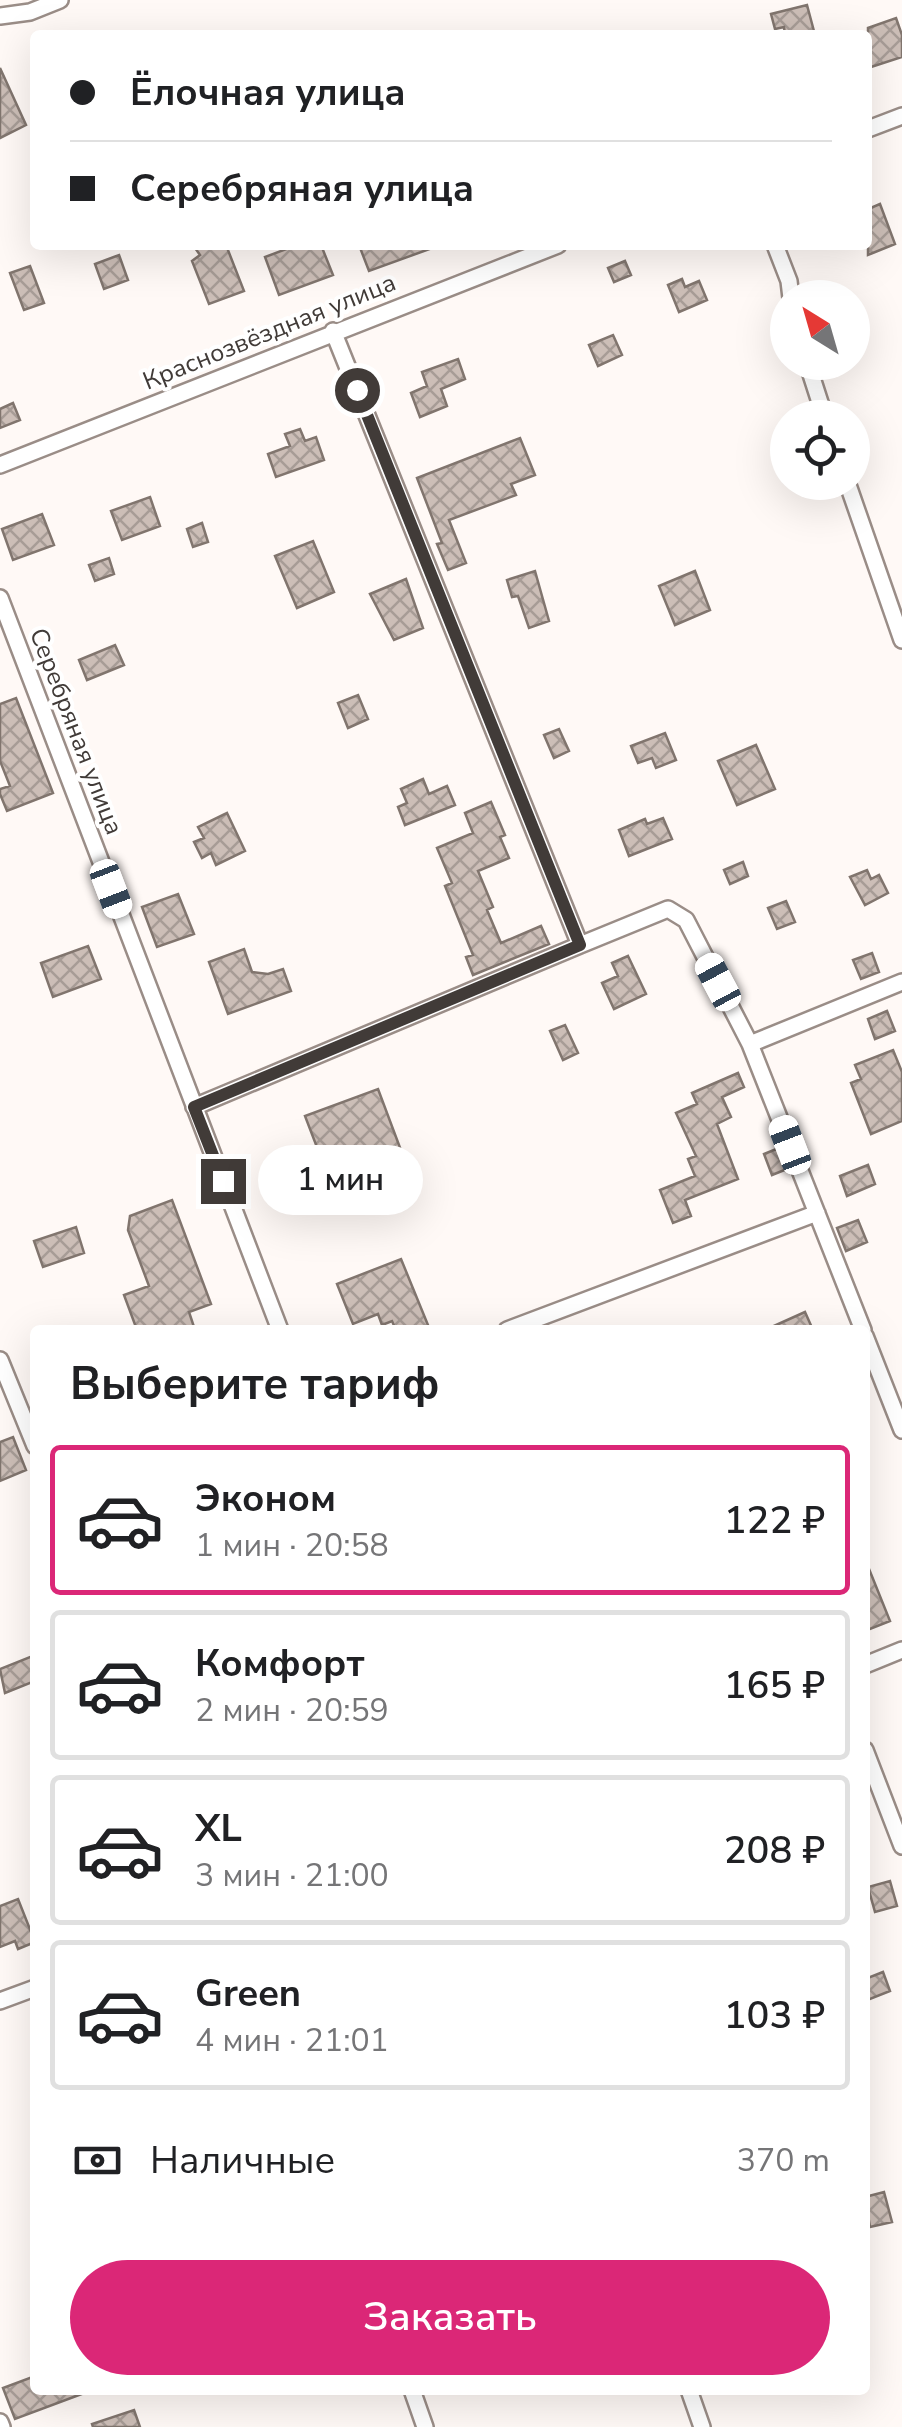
<!DOCTYPE html>
<html lang="ru">
<meta charset="utf-8">
<style>
:root{--surface:#fff;--page:#f2f2f2;--text:#202124;--muted:#757577;--line:#e0e0e0;--accent:#db2777}
body{margin:0;font-family:"Nunito Sans",sans-serif;background:var(--page);color:var(--text);height:100vh;display:flex;flex-direction:column;font-size:38px;white-space:nowrap}
*{box-sizing:border-box;margin:0}
p{font-size:32px;color:var(--muted)}
.icon{flex:none;width:55px;height:55px;fill:none;stroke:currentColor;stroke-width:2;stroke-linecap:round;stroke-linejoin:round}
.map{position:relative;flex:1;overflow:hidden}
.sheet{position:absolute;left:30px;top:1325px;width:840px;height:1070px;display:flex;flex-direction:column;background:var(--surface);border-radius:10px;box-shadow:0 10px 40px #0002}
.sheet>*{flex:none}
.top-card{position:absolute;left:30px;top:30px;width:842px;height:220px;border-radius:10px;box-shadow:0 10px 40px #0002;display:grid;align-content:center;height:220px;padding:0 40px;background:var(--surface)}
.needle{width:65px;rotate:323deg}
.fabs{position:absolute;left:770px;top:280px;display:grid;gap:20px}
.fabs a{display:grid;place-items:center;width:100px;height:100px;border-radius:50%;background:var(--surface);box-shadow:0 10px 40px #0002;font-size:50px}
.end{position:absolute;width:45px;height:45px;margin:-22px;border:12px solid #413b38;background:#fff;box-shadow:0 0 0 5px #fff}
.from{border-radius:50%}
.bubble{position:absolute;height:70px;border-radius:35px;background:var(--surface);box-shadow:0 10px 40px #0002;font-size:32px;font-weight:600;line-height:70px;text-align:center}
.car{position:absolute;width:30px;height:60px;margin:-30px -15px;border-radius:12px;box-shadow:0 0 8px 2px #0007;background:linear-gradient(#fff 24%,#345 0 40%,#fff 0 76%,#345 0 86%,#fff 0)}
.top-card b{display:flex;align-items:center;gap:35px;height:95px;font-size:38px}
.top-card b+b{border-top:2px solid var(--line)}
.top-card i{width:25px;height:25px;background:var(--text)}
ul{padding:0;list-style:none}
li{display:flex;align-items:center;gap:30px;height:150px;margin:0 20px 15px;padding:0 20px;border:5px solid var(--line);border-radius:10px}
li div{flex:1}
li b{display:block;font-size:38px}
li em{font-style:normal;font-weight:600}
li.selected{border-color:var(--accent)}
li>.icon{width:90px;height:90px;stroke-width:1.5}
h2{padding:0 40px;font-size:45px;line-height:120px}
.pay{display:flex;align-items:center;gap:25px;height:110px;padding:0 40px;font-size:38px}
.pay p{margin-inline-start:auto}
.button{display:flex;gap:20px;margin-top:auto;padding:20px 40px}
.button a{flex:1;height:115px;border-radius:60px;background:var(--accent);color:#fff;font-size:40px;font-weight:600;line-height:115px;text-align:center}
.map>svg:first-child{display:block}
</style>
<div class="map">
<svg width="902" height="2427" viewBox="0 0 902 2427">
<defs>
<pattern id="building-cross-hatch" width="8" height="8" patternUnits="userSpaceOnUse" patternTransform="scale(2.5)"><rect width="8" height="8" fill="#ccbeb7"/><path d="M0 0l8 8M0 8l8-8" fill="none" stroke="#a79c96"/></pattern>
</defs>
<rect width="100%" height="100%" fill="#fff9f6"/>
<!-- building -->
<path fill="url(#building-cross-hatch)" stroke="#81756e" stroke-width="2.5" d="M807,5L815,35H785L784,27L775,29L771,14Z
M896,18L902,35V57L868,68V28Z
M0,68L26,125L0,138Z
M880,204L895,244L868,255V209Z
M193,245H226L244,291L209,304L192,261L200,255Z
M297,245H321L333,275L279,295L265,257Z
M359,245H434L435,247L369,271Z
M119,255L128,280L104,289L95,264Z
M625,261L631,275L614,282L608,268Z
M30,266L44,303L24,310L10,273Z
M682,279L685,287L699,281L707,300L679,312L668,285Z
M613,335L622,355L598,366L589,345Z
M458,359L465,379L441,389L447,406L420,417L411,393L427,386L422,372Z
M13,403L20,420L0,428V409Z
M300,429L305,441L316,437L324,460L276,477L268,454L290,446L285,434Z
M520,438L535,475L511,484L516,495L449,520L466,563L448,570L437,544L442,543L417,478Z
M150,497L160,526L122,540L111,511Z
M42,514L54,545L13,560L2,529Z
M202,523L208,542L193,547L187,529Z
M313,541L334,592L297,608L275,556Z
M109,558L114,574L95,581L89,565Z
M535,571L549,621L529,628L518,596L512,597L507,580Z
M695,571L710,610L675,625L659,586Z
M406,579L423,628L394,640L370,594Z
M115,645L124,665L87,680L79,660Z
M358,695L368,719L348,728L338,703Z
M16,698L53,793L7,811L0,794V789L10,786L0,761V704Z
M559,729L569,751L554,758L544,735Z
M665,733L676,760L656,768L652,758L638,763L631,746Z
M756,745L775,789L737,805L718,761Z
M423,779L429,794L447,786L455,805L405,825L398,807L407,803L401,789Z
M491,802L505,835L500,837L509,858L478,871L493,907L487,910L501,943L541,926L549,944L473,975L466,957L473,955L445,886L452,883L437,848L473,833L465,813Z
M227,813L245,851L216,865L211,853L202,858L194,842L204,838L198,827Z
M663,818L672,839L629,856L619,830L645,819L647,824Z
M743,862L748,876L730,884L724,870Z
M867,870L871,879L879,875L888,893L865,905L850,877Z
M178,894L194,934L157,947L142,907Z
M786,901L795,922L777,929L768,908Z
M88,946L101,979L53,997L41,963Z
M244,949L252,972L268,974L283,969L291,991L228,1014L209,962Z
M872,953L879,972L861,979L853,960Z
M628,956L646,994L614,1009L602,983L618,976L612,963Z
M887,1011L895,1031L875,1039L868,1019Z
M565,1025L578,1053L563,1060L550,1031Z
M893,1050L902,1072V1121L871,1134L851,1083L861,1079L855,1065Z
M738,1073L744,1087L722,1097L731,1117L717,1124L738,1179L685,1200L691,1216L673,1223L660,1190L695,1176L688,1159L696,1156L676,1113L697,1104L692,1093Z
M378,1089L408,1169L336,1197L305,1116Z
M779,1148L787,1169L772,1175L764,1154Z
M868,1165L875,1184L847,1196L840,1176Z
M172,1200L211,1304L189,1312L195,1330H137L124,1295L149,1286L128,1230L130,1216Z
M858,1220L867,1242L846,1251L837,1228Z
M76,1227L84,1253L43,1267L34,1241Z
M401,1259L430,1330H396L392,1321L382,1325L378,1314L353,1324L337,1284Z
M805,1312L813,1330H765Z
M13,1437L26,1470L0,1481V1442Z
M865,1559L890,1621L865,1631Z
M35,1655V1681L5,1693L0,1669Z
M890,1881L897,1906L875,1912L868,1887Z
M18,1899L35,1942L18,1949L15,1941L0,1947V1906Z
M883,1972L890,1991L865,2001V1979Z
M884,2192L892,2222L870,2227L865,2197Z
M35,2376V2390L87,2392L15,2419L3,2388Z
M134,2410L140,2427H93L92,2424Z"/>
<g fill="none" stroke-linecap="round" stroke-linejoin="round">
<!-- street casing -->
<g stroke="#9a8d87" stroke-width="20">
<path id="street" d="M0,16L30,12L60,0
M868,129L902,116
M775,245L789,281L791,298
M333,331L580,945L668,909L686,920L750,1044L863,1330
M807,362L825,418
M0,465L558,245
M847,482L902,640
M0,598L280,1330
M750,1044L902,982
M194,1107L580,945
M507,1330L817,1213
M865,1336L902,1430
M0,1360L35,1446
M865,1665L902,1650
M865,1750L902,1846
M0,2001L35,1988
M412,2390L425,2427
M689,2390L702,2427
M0,2422L2,2427"/>
</g>
<!-- street -->
<use href="#street" stroke="#fff" stroke-width="15"/>
</g>
<g fill="none" stroke-linecap="round" stroke-linejoin="round">
<!-- route -->
<path stroke="#413b38" stroke-width="12" d="M223,1181L194,1107L580,945L357,390"/>
</g>
<g text-anchor="middle" stroke-width="8" stroke-linejoin="round" paint-order="stroke">
<!-- street labels -->
<g font-size="25" fill="#413b38" stroke="#fff">
<text transform="translate(269 331) rotate(-22)" y="9">Краснозвёздная улица</text>
<text transform="translate(77 731) rotate(69)" y="9">Серебряная улица</text>
</g>
</g>
</svg>
<div class="fabs">
<a><svg class="needle" viewBox="-14 -14 28 28"><path d="M0-13l5 13h-10z" fill="#e53935"/><path d="M0 13l5-13h-10z" fill="#757577"/></svg></a>
<a><svg class="icon" aria-label="locate" viewBox="0 0 24 24"><circle cx="12" cy="12" r="6"/><path d="M12 2v4M12 18v4M2 12h4M18 12h4"/></svg></a>
</div>
<i class="end from" style="left:357px;top:390px"></i>
<i class="end" style="left:223px;top:1181px"></i>
<div class="bubble" style="left:258px;top:1145px;width:165px">1 мин</div>
<i class="car" style="left:111px;top:889px;rotate:159deg"></i>
<i class="car" style="left:718px;top:982px;rotate:332deg"></i>
<i class="car" style="left:790px;top:1145px;rotate:339deg"></i>
<div class="top-card">
<b><i class="from"></i>Ёлочная улица</b>
<b><i></i>Серебряная улица</b>
</div>
<section class="sheet">
<h2>Выберите тариф</h2>
<ul>
<li class="selected"><svg class="icon" aria-label="car" viewBox="0 0 24 24"><path d="M5 17H2v-5l4-1 3-4h7l3 4 3 1v5h-3M9 17h6M6 11h13"/><circle cx="7" cy="17" r="2"/><circle cx="17" cy="17" r="2"/></svg><div><b>Эконом</b><p>1 мин · 20:58</p></div><em>122 ₽</em></li>
<li><svg class="icon" aria-label="car" viewBox="0 0 24 24"><path d="M5 17H2v-5l4-1 3-4h7l3 4 3 1v5h-3M9 17h6M6 11h13"/><circle cx="7" cy="17" r="2"/><circle cx="17" cy="17" r="2"/></svg><div><b>Комфорт</b><p>2 мин · 20:59</p></div><em>165 ₽</em></li>
<li><svg class="icon" aria-label="car" viewBox="0 0 24 24"><path d="M5 17H2v-5l4-1 3-4h7l3 4 3 1v5h-3M9 17h6M6 11h13"/><circle cx="7" cy="17" r="2"/><circle cx="17" cy="17" r="2"/></svg><div><b>XL</b><p>3 мин · 21:00</p></div><em>208 ₽</em></li>
<li><svg class="icon" aria-label="car" viewBox="0 0 24 24"><path d="M5 17H2v-5l4-1 3-4h7l3 4 3 1v5h-3M9 17h6M6 11h13"/><circle cx="7" cy="17" r="2"/><circle cx="17" cy="17" r="2"/></svg><div><b>Green</b><p>4 мин · 21:01</p></div><em>103 ₽</em></li>
</ul>
<div class="pay"><svg class="icon" aria-label="cash" viewBox="0 0 24 24"><path d="M3 7h18v10H3z"/><circle cx="12" cy="12" r="2"/></svg>Наличные<p>370 m</p></div>
<div class="button"><a>Заказать</a></div>
</section>
</div>
